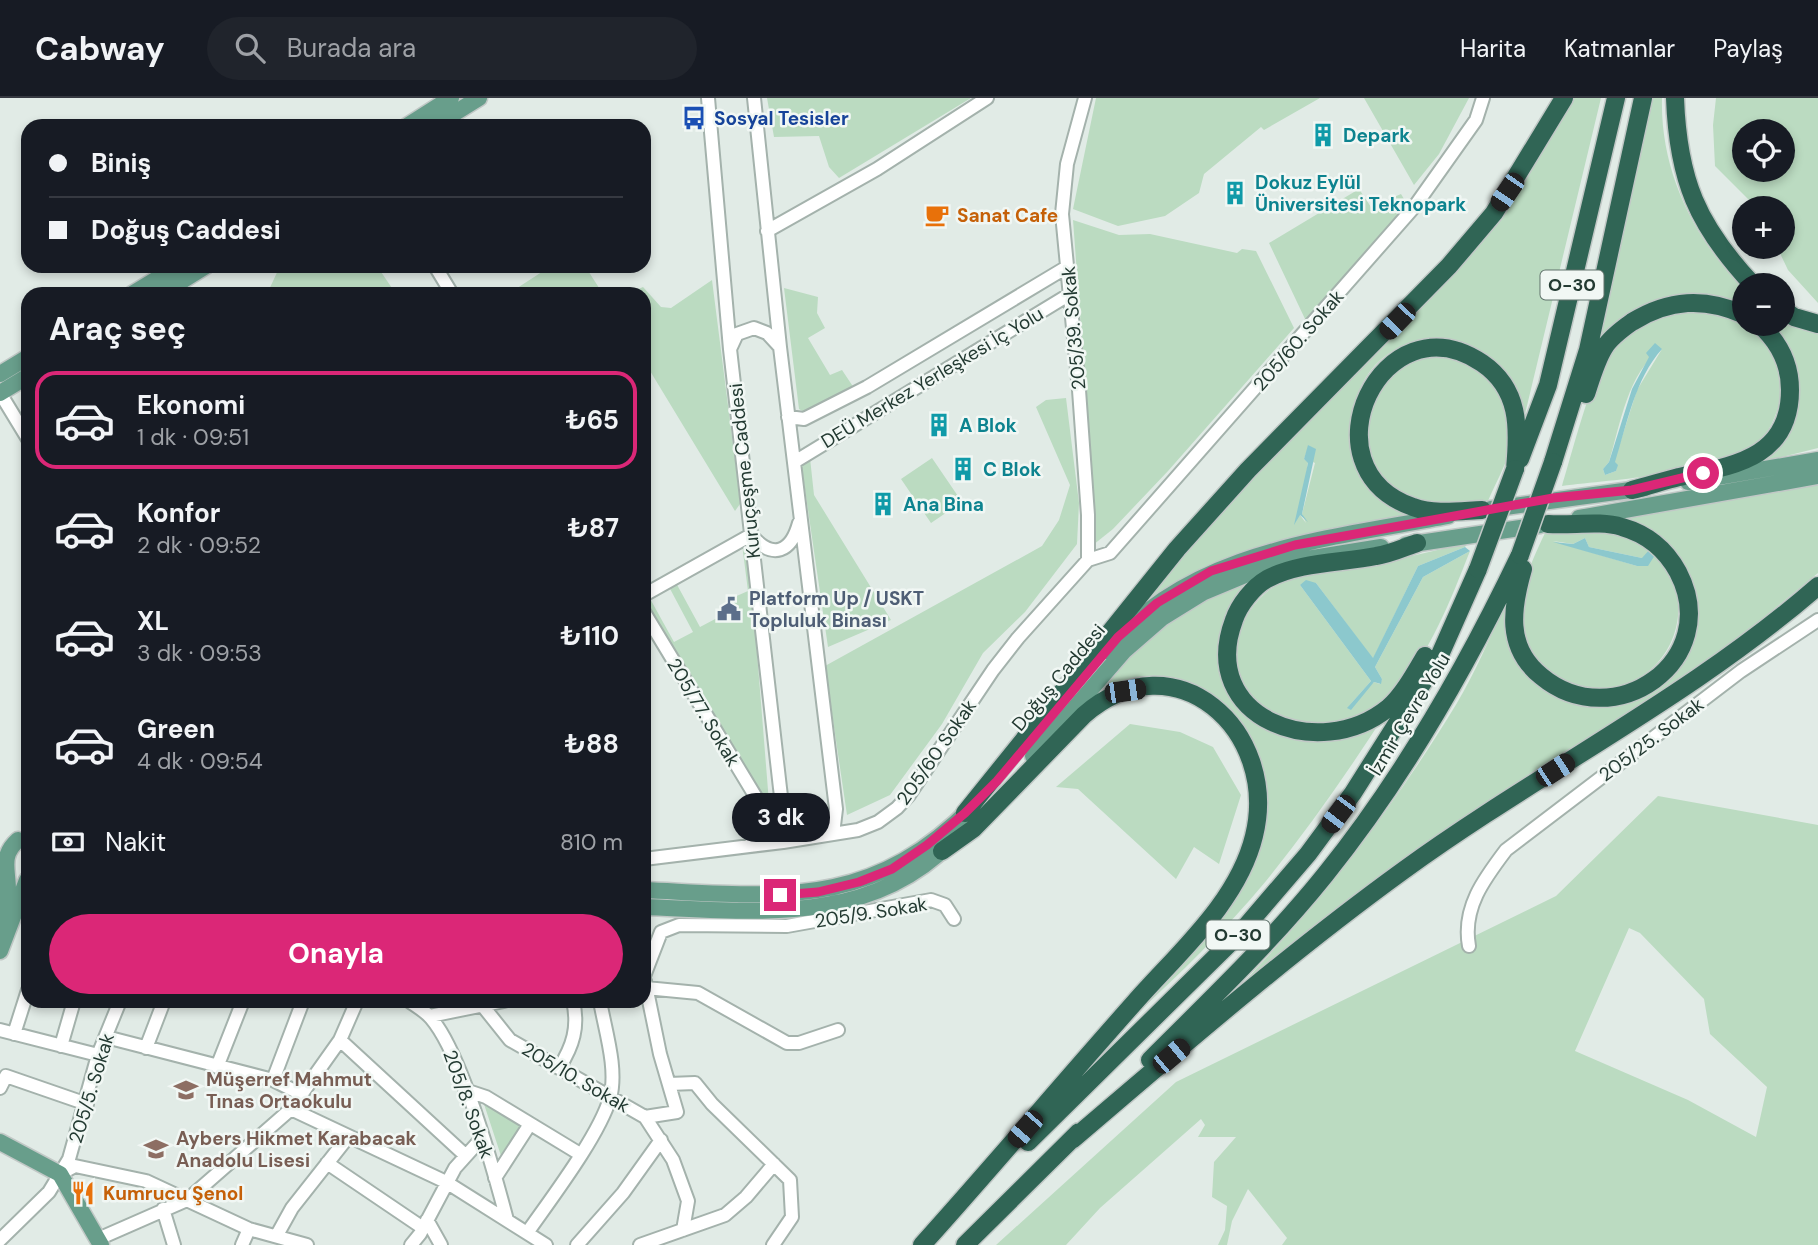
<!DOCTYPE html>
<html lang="tr">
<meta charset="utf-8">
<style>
:root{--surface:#171b24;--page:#20242c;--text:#f1f3f6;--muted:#9ea1a6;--line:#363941;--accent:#db2777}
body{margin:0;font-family:"DM Sans",sans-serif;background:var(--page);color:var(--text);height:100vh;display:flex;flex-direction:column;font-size:26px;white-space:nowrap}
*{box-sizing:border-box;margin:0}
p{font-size:23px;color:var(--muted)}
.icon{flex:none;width:38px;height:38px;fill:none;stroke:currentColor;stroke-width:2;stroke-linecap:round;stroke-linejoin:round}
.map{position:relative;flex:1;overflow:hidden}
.panel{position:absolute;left:21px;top:189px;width:630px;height:721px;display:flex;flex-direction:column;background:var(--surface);border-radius:21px;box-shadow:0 4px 10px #0003}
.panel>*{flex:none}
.hud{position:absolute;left:21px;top:21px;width:630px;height:154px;border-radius:21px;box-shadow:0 4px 10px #0003;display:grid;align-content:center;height:154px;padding:0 28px;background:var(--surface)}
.buttons{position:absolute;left:1732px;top:21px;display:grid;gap:14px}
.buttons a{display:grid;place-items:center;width:63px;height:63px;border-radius:50%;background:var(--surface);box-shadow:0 4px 10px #0003;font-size:35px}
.end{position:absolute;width:32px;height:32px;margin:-16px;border:9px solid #db2777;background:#fff;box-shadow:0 0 0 4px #fff}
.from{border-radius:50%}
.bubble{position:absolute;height:49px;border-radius:24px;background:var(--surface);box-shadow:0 4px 10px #0003;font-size:23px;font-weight:700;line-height:49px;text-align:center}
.car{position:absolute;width:21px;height:42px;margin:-21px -10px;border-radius:9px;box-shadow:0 0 5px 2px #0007;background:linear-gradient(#222 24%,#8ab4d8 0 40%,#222 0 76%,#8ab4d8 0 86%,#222 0)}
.hud b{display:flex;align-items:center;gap:24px;height:66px;font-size:26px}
.hud b+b{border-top:2px solid var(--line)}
.hud i{width:18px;height:18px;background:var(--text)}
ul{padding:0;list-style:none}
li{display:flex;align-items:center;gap:21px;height:98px;margin:0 14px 10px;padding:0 14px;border:4px solid transparent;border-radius:21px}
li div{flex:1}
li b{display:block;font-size:26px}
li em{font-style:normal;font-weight:700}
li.active{border-color:var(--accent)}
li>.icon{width:63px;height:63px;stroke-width:1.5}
h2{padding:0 28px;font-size:32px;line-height:84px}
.pay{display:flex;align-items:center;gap:18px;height:77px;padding:0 28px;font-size:26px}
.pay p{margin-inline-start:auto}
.action{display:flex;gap:14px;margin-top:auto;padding:14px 28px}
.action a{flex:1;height:80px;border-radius:42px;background:var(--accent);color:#fff;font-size:28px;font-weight:700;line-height:80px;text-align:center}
header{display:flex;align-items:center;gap:42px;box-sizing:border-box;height:98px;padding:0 35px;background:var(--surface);border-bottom:2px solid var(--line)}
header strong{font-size:33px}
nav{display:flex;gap:38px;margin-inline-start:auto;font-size:24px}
.search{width:490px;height:63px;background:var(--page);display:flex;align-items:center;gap:18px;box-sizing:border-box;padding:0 24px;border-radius:38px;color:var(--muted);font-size:26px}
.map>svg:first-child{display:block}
</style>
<header>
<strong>Cabway</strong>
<div class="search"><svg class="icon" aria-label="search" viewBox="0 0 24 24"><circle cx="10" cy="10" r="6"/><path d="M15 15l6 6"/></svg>Burada ara</div>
<nav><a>Harita</a><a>Katmanlar</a><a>Paylaş</a></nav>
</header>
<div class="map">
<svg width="1818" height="1147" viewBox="0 0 1818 1147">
<rect width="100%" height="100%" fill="#e1ebe6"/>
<!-- green -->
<path fill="#bbdbc1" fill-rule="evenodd" d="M767,0H971L839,80L829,69L819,38L774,39Z
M1096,0H1320L1264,32L1261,29L1204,76L1199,95L1165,118L1118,128L1073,111Z
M1364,0H1469L1439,56L1414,87Z
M1571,0H1601L1525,316C1494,215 1364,218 1352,321C1351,329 1350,345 1354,353C1360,365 1407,404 1419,417C1330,433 1238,444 1160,496C1144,507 1130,522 1115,534L1182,451L1458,168L1544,51ZM1309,347L1311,363L1315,365L1302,416L1306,425L1300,417L1308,364L1304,361Z
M1653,0H1662C1660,73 1694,142 1745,192V210C1665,198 1643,187 1592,259Z
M1716,0H1818V205L1788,172L1777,149H1783V110H1757L1715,68L1713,27ZM1745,33H1783V72H1745Z
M1359,91L1371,109L1401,96L1407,106L1306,223L1269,145Z
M1073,122L1119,137L1150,136L1237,155L1242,151L1256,153L1294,230L1168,373L1113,431L1093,447V390Z
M280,168H377L396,196H267Z
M551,168H585L603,196H508Z
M712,182L737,378L740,406L735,413L644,263V196H627L643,189L661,209L671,210Z
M784,190L818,199L817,215L825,230L808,240L830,277L842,272L854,290L804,314L799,311Z
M1698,207L1745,222V226H1751C1771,248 1788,276 1779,307C1774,322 1768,338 1754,347C1712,377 1615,381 1562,388C1572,356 1594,267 1614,245C1633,223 1671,216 1698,207ZM1662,251L1637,292L1614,364L1617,367L1616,373L1605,377L1603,371L1609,364C1620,328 1628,272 1662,251Z
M1783,218L1818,230V350L1746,368L1776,343L1794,275L1765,226H1783Z
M1429,258C1481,259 1520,292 1511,347C1507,366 1495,386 1488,403C1468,407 1438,411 1418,404C1367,389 1346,319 1386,281C1399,269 1413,264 1429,258Z
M1066,300L1079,405L1077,446L1025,514L983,555L942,626L890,697L847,717L825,568L1042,448L1059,422L1070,387L1036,309L1046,302Z
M810,360L814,397L891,522L828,549L801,364Z
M932,360L962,404L931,425L901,381Z
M1818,382V475L1736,542L1598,635L1229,899C1316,811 1392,712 1457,605C1475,575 1489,541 1504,510L1533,577L1612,602L1680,555L1679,465L1615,422Z
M1612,431C1643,442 1674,463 1678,499C1686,579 1594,623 1538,563C1531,555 1522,542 1520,531C1515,500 1532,462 1545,435ZM1585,440L1589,449L1642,460L1637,468L1553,443L1573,446Z
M748,443L770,717L644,504V500L648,497L674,544L693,534L668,487L675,483L700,529L719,519L726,523L738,518L732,500L748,493L742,446Z
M1468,444L1465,449L1418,468L1373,561L1316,485L1300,487L1371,583L1348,609L1374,584L1380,586L1382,581L1375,569L1423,479L1470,453C1451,501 1429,559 1392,597C1355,634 1279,640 1246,593C1220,553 1246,500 1286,482C1309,471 1339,471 1364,467C1399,461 1433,454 1468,444Z
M1254,476L1227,520L1222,534L1221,554L1226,579L1294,636L1384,618C1347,675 1309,730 1266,783C1213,847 1150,903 1090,960L1247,772L1255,655L1173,583L1138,581L1111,590L1083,607L1152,532Z
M1130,626L1180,634L1213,649L1241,697L1219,766L1194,749L1176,781L1078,691L1056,689Z
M1658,698L1818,727V1147H1282L1287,1140L1248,1091L1232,1123L1227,1147H1218L1225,1132L1227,1108L1212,1099L1214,1064L1236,1039H1198L1205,1027L1201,1021L1100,1110L1066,1147H996L1176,984L1556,798ZM1629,830L1640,835L1704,901L1710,936L1767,989L1756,1039L1688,1002L1575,953Z
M483,1003L526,1028L503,1064Z"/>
<!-- water -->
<path fill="#8cc8cd" d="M1655,245L1662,251C1635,281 1627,326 1615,364L1618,367L1616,373L1605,377L1603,371L1609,364L1632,291L1649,259L1646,255Z
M1308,347L1316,351L1302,416L1308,424L1300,417L1294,427L1308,365L1304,361Z
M1585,440L1589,449L1642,460L1650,451L1655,457L1648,468H1637L1553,444L1573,446Z
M1465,449L1470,453L1423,479L1375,569L1382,581L1381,586L1374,584L1351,612L1347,610L1371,583L1300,487L1306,482L1316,485L1373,560L1418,468Z"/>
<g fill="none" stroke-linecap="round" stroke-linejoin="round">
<!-- minor casing -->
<g stroke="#a4b2ac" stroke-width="16">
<path id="minor" d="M708,0L730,251L780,690L784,722L796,741
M754,0L780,249L836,711L833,736
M1085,0L1067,66L1062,116L1079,292L1088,417V462
M767,133L877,71L987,0
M435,168L452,196
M731,249L737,236L754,230L767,235L780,249
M0,295L28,341
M788,319L804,321L867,289L1067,169
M796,363L1070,196
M752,438C773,462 791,454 799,425
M644,497L751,437
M644,514L783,744
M750,748L763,715
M644,761L783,744L858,732L878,724L897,710L909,697L993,572L1018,540L1088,462L1110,455L1415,108L1476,22L1483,0
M1469,848C1462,810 1484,781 1506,752L1741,573L1818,522
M644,878L661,834L679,827L787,828L931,802L945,807L954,821
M645,883L660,956L677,1014L645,1019
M646,890L698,895L787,945H799L838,932
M409,903C416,908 425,913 431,920C462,956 494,1073 507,1122
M482,907L510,942L645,1019L673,1062L688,1103L683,1132
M430,918L504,903
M0,932L98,957
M14,936L28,892
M106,939L273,982L301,996
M340,942L465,1057
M61,948L74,903
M146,950L164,903
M217,969L243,903
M559,970C573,948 579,929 573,903
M273,982L303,903
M669,986L695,985L712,1006L790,1082L792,1119L773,1147
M0,990L6,978L87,1006
M465,992L486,999L580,1056
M291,1011L446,1084L546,1147
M327,1065L423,1130
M62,1075L75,1068L146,1083L249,1131L307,1147
M495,1080L530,1026
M163,1111L174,1147
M427,1122L441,1147
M527,1135C550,1102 599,1038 610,1000C618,971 605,932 600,903
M277,1137L292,1110L348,1039
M98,1141L187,1102L291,1011L340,942L357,903
M0,1142L49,1094L69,1061L98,957L120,903
M242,1147L249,1131
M411,1147L420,1136L455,1070L482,1040
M577,1147L623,1095L661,1042
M640,1147L725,1117L746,1099L774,1066"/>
</g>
<!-- major casing -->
<g stroke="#c1c8c6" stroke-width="19">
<path id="major" d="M407,28L451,0
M434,28L479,0
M132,196L178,168
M161,196L206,168
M0,276L28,259
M0,295L28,278
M1688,384L1818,362
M1491,411L1645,390
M1579,420L1818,378
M1406,447L1540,427
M1106,553C1190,452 1327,441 1448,418
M1033,658L1124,553L1162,520L1204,494L1269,467L1381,449
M644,792C778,798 870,813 973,708
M644,809C751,813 867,829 950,745
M0,826C4,816 8,804 8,793C8,771 0,758 18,742
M0,853L27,782
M0,1044L60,1076L101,1147"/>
</g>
<!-- highway casing -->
<g stroke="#c1c8c6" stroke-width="21">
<path id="highway" d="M1675,0C1678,82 1697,127 1753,187
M1783,211L1794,219L1818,226
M1586,296C1591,281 1596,263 1604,250C1610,240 1622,231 1632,224C1669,201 1705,199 1745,217
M1520,361L1548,287L1616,0
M1553,364L1588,252L1643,0
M1632,392C1648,388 1663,383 1679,379C1730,368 1790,362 1790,292C1790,265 1778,243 1759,226
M1482,412C1460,413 1434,417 1413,409C1301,370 1382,198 1482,265C1520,291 1519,330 1515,371
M1417,445C1403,450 1390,456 1376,458C1340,465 1299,464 1267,481C1253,489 1239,507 1234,522C1197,620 1319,666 1388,610C1403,597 1415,575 1425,558
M1523,471C1512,509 1505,549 1541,578C1614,639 1724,562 1678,474C1666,452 1647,436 1622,429C1599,422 1572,428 1548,426
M965,715L1177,451L1248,372L1449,168L1494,115L1564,0
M1150,962C1210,902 1272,843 1325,777C1404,679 1466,570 1520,457
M1072,1042C1180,950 1288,856 1404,772C1539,674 1692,598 1818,488
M1028,1044L1241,834L1308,756L1353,695L1439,559L1478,471
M922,1147C994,1067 1063,985 1135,904C1178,855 1238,804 1254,738C1280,633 1175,538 1084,617L973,731L942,753
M965,1147L1079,1034"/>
</g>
<!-- minor -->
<use href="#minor" stroke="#fff" stroke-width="12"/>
<!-- major -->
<use href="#major" stroke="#689e8b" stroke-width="16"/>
<!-- highway -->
<use href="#highway" stroke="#306555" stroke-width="18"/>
<!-- highway-bridge casing -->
<g stroke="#c1c8c6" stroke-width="21" stroke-linecap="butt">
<path id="highway-bridge" d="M1520,457L1553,364
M1478,471L1515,371"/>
</g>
<!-- highway-bridge -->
<use href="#highway-bridge" stroke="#306555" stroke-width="18"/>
</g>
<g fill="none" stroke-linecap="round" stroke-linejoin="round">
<!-- route -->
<path stroke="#db2777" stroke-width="9" d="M780,797L818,794L859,784L892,771L927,747L965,715L997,683L1118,539L1157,505L1211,473L1295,447L1553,400L1632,392L1703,375"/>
</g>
<!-- icons -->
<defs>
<g id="bus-bare" transform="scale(1.89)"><path d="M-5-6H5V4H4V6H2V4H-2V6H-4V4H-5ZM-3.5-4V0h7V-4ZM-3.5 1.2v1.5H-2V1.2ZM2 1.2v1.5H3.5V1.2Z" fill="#1a4fb4" stroke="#f1f7f4" stroke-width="2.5" paint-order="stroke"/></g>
<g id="building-bare" transform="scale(1.89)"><path d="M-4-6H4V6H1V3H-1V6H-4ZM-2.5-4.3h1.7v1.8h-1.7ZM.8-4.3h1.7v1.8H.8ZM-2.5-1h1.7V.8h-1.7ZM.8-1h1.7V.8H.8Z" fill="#0f9aa8" stroke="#f1f7f4" stroke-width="2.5" paint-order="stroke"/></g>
<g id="cafe-bare" transform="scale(1.89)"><path d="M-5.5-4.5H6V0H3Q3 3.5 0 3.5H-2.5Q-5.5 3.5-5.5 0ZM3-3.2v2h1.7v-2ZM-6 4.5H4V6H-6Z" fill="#e8710a" stroke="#f1f7f4" stroke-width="2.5" paint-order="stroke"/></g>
<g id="civic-bare" transform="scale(1.89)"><path d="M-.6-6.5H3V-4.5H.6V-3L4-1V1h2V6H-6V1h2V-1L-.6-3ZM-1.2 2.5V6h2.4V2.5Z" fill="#5c6f8a" stroke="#f1f7f4" stroke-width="2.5" paint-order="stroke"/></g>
<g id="school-bare" transform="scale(1.89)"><path d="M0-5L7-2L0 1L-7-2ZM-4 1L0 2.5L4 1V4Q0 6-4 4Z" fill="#8d6e63" stroke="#f1f7f4" stroke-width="2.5" paint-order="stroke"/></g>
<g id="restaurant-bare" transform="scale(1.89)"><path d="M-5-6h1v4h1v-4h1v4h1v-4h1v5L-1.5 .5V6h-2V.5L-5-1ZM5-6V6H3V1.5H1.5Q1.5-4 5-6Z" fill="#e8710a" stroke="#f1f7f4" stroke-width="2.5" paint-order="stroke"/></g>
</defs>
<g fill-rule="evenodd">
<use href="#bus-bare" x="694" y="20"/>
<use href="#building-bare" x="1323" y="37"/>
<use href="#building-bare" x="1235" y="95"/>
<use href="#cafe-bare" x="937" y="117"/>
<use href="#building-bare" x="939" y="327"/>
<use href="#building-bare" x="963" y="371"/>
<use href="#building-bare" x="883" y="406"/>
<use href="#civic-bare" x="729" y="511"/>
<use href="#school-bare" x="186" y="992"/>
<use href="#school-bare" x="156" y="1051"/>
<use href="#restaurant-bare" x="83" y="1095"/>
</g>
<g text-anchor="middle" stroke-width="5" stroke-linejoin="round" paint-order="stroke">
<!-- shield labels -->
<g fill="#f1f7f4" stroke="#61736c" stroke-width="2">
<rect x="1540.5" y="172.5" width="63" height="29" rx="5"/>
<rect x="1206.5" y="822.5" width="63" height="29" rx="5"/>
</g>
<g font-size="18" font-weight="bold" fill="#233a32">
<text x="1572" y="193">O-30</text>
<text x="1238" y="843">O-30</text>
</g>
<!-- transit labels -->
<g font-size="19" font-weight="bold" fill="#164399" stroke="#f1f7f4" text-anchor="start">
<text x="714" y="27">Sosyal Tesisler</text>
</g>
<!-- culture labels -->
<g font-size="19" font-weight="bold" fill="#0d838f" stroke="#f1f7f4" text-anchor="start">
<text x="1343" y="44">Depark</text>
<text x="1255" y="91">Dokuz Eylül<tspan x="1255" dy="22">Üniversitesi Teknopark</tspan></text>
<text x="959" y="334">A Blok</text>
<text x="983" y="378">C Blok</text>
<text x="903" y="413">Ana Bina</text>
</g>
<!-- food labels -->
<g font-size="19" font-weight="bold" fill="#c56008" stroke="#f1f7f4" text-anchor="start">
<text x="957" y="124">Sanat Cafe</text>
<text x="103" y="1102">Kumrucu Şenol</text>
</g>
<!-- street labels -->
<g font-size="19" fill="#233a32" stroke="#f1f7f4">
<text transform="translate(1073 230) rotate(-95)" y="7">205/39. Sokak</text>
<text transform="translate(1298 242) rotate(-49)" y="7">205/60. Sokak</text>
<text transform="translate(932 279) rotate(-31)" y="7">DEÜ Merkez Yerleşkesi İç Yolu</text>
<text transform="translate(744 373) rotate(-96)" y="7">Kuruçeşme Caddesi</text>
<text transform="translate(1058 579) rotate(-50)" y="7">Doğuş Caddesi</text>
<text transform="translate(704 614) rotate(59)" y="7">205/77. Sokak</text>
<text transform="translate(1409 616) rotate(-59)" y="7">İzmir Çevre Yolu</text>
<text transform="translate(1651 641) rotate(-37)" y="7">205/25. Sokak</text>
<text transform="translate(936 654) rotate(-55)" y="7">205/60 Sokak</text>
<text transform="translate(871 814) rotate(-9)" y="7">205/9. Sokak</text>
<text transform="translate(576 979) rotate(30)" y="7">205/10. Sokak</text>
<text transform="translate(91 990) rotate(-73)" y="7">205/5. Sokak</text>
<text transform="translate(469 1006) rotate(70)" y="7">205/8. Sokak</text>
</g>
<!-- service labels -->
<g font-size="19" font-weight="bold" fill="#4e5e75" stroke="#f1f7f4" text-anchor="start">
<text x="749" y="507">Platform Up / USKT<tspan x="749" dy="22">Topluluk Binası</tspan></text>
</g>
<!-- education labels -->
<g font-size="19" font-weight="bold" fill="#785e54" stroke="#f1f7f4" text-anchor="start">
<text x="206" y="988">Müşerref Mahmut<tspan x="206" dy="22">Tınas Ortaokulu</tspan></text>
<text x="176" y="1047">Aybers Hikmet Karabacak<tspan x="176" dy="22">Anadolu Lisesi</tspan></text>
</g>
</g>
</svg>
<div class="buttons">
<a><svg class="icon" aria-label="locate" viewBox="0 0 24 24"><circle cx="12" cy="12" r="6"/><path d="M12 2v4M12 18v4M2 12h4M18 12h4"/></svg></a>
<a>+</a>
<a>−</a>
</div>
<i class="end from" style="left:1703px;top:375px"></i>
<i class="end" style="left:780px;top:797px"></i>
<div class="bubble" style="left:732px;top:695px;width:98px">3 dk</div>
<i class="car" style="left:1507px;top:94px;rotate:214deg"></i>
<i class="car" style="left:1397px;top:223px;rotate:224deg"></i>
<i class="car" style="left:1125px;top:593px;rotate:82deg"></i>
<i class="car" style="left:1555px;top:672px;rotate:57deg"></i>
<i class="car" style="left:1338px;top:716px;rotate:217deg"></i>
<i class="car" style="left:1171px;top:958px;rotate:50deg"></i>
<i class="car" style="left:1025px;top:1031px;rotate:221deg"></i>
<div class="hud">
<b><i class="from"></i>Biniş</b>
<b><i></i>Doğuş Caddesi</b>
</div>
<section class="panel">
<h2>Araç seç</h2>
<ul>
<li class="active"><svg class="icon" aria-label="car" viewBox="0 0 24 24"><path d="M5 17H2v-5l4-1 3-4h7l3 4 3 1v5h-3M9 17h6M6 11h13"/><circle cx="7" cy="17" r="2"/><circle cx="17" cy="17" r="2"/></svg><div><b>Ekonomi</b><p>1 dk · 09:51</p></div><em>₺65</em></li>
<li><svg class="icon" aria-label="car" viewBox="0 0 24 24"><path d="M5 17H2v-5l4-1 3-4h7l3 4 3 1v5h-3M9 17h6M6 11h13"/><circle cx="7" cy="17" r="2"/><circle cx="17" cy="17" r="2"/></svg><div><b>Konfor</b><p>2 dk · 09:52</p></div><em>₺87</em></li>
<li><svg class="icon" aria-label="car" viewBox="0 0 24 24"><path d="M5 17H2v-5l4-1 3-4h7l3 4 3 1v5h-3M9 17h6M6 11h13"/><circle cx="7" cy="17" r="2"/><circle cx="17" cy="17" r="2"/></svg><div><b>XL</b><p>3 dk · 09:53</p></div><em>₺110</em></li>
<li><svg class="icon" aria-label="car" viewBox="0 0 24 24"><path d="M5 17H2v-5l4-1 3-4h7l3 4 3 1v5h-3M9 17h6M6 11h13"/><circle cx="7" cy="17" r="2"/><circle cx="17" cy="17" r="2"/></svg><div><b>Green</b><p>4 dk · 09:54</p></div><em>₺88</em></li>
</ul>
<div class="pay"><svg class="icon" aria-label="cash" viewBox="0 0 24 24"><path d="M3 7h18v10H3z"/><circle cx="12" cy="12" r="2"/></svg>Nakit<p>810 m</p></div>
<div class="action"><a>Onayla</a></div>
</section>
</div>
